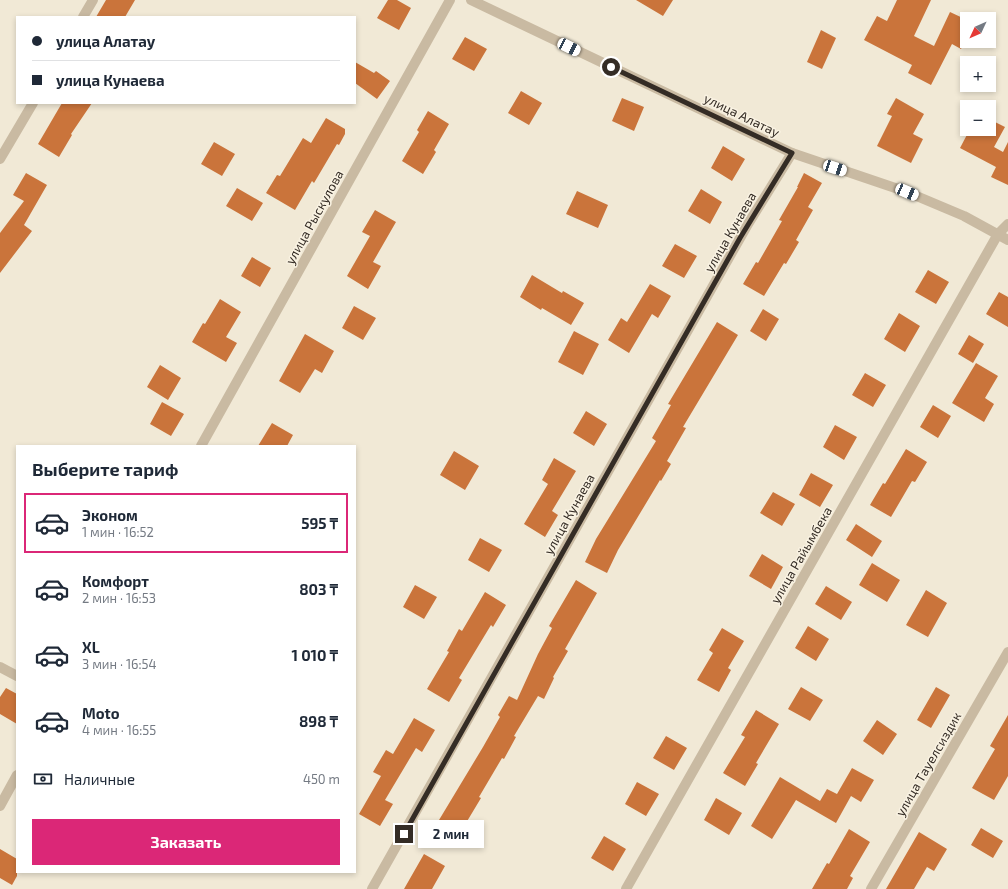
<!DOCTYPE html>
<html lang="ru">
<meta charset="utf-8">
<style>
:root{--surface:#fff;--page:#f6f6f7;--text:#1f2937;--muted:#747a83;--line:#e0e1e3;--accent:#db2777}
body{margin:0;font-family:"Exo 2",sans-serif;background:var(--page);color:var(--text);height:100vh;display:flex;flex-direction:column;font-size:15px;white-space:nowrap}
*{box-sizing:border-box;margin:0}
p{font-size:13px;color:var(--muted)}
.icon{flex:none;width:22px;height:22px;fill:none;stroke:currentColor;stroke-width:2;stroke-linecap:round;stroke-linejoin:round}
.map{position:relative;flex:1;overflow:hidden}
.details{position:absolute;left:16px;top:445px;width:340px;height:428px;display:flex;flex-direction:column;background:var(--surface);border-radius:0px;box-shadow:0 2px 6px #0003}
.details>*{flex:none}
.guide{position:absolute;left:16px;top:16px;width:340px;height:88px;border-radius:0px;box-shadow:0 2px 6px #0003;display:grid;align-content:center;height:88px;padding:0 16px;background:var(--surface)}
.needle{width:26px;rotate:226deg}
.buttons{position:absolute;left:960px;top:12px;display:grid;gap:8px}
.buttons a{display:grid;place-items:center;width:36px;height:36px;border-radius:0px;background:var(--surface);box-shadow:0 2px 6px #0003;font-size:20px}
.end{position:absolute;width:18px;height:18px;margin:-9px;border:5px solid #342c25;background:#fff;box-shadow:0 0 0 2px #fff}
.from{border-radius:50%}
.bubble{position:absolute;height:28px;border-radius:0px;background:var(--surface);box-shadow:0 2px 6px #0003;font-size:13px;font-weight:700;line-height:28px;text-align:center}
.car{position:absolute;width:12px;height:24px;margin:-12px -6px;border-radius:5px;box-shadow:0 0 3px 1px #0007;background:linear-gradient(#fff 24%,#345 0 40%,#fff 0 76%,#345 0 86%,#fff 0)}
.guide b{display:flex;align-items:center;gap:14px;height:38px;font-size:15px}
.guide b+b{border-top:1px solid var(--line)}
.guide i{width:10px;height:10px;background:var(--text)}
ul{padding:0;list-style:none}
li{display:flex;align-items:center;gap:12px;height:60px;margin:0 8px 6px;padding:0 8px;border:2px solid transparent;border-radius:0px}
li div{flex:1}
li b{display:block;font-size:15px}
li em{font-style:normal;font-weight:700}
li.on{border-color:var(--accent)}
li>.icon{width:36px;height:36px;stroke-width:1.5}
h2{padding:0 16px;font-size:18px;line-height:48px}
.pay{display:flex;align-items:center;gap:10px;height:44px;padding:0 16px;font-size:15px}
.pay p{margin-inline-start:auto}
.button{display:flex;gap:8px;margin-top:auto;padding:8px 16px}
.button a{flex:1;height:46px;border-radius:0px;background:var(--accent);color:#fff;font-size:16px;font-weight:700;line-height:46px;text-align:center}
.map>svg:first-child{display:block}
</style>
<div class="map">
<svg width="1008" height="889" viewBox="0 0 1008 889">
<rect width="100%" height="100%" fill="#f1e9d6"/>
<!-- building -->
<path fill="#ca743b" d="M106,0H135L125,17H96Z
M388,0H397L411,8L399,30L377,18Z
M636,0H673L663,16Z
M897,0H931L914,36L934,46L950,12L967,20V36L961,49L952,44L931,85L908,73L912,65L864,40L877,16L887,21Z
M821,30L836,38L822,69L807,62Z
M465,37L487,49L474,71L452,59Z
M355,62L374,73L376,71L390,81L377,99L355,83Z
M521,91L542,103L529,125L508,113Z
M622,98L644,107L634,131L612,121Z
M896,98L924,114L913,134L923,139L911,163L877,146L892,116L887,114Z
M62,103H92L71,134L72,135L59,157L38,144Z
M428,111L449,124L434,150L436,152L423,174L402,161L419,132L417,130Z
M326,118L345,129V134L339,145L337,144L314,183L312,181L295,210L266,193L277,175L280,176L303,138L311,143Z
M989,119L1005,127L994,147L1003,152L1008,142V185L991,177L996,167L960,148L970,129H989Z
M214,142L235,154L222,176L201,164Z
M723,146L745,159L732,181L711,168Z
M26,173L47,185L24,225L32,231L0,273V233L24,201L13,195Z
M804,173L822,183L808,207L813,210L796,240L799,242L786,264L784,263L764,296L743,284L756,262L758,263L782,221L779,220L798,187H797Z
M237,188L263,203L252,221L226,206Z
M701,189L722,202L710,224L688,211Z
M577,191L608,205L598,228L566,214Z
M375,210L396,222L373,262L381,266L368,289L347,276L370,236L362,232Z
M675,244L697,256L684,278L662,266Z
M252,257L271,268L260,287L241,276Z
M928,270L949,282L936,304L915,292Z
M532,275L562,293L563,291L584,303L571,325L542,308L541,310L520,297Z
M650,284L671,296L658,318L652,314L629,353L608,340L621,318L627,322Z
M999,292L1008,297V327L986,314Z
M220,299L241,312L226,337L237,343L226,362L192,342L203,323L205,324Z
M354,306L376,318L363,340L342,328Z
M763,309L779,319L766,341L750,331Z
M899,313L920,326L905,352L884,339Z
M717,322L738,335L683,427L686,428L667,461L671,464L661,481L660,480L618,550L607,573L585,562L596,539L656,441L652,438L671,405L668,404Z
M574,331L599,344L583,375L558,362Z
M305,334L334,351L322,373L315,369L300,393L279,381Z
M969,335L984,344L973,363L958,354Z
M976,363L998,376L985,398L994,404L984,422L952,403Z
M160,365L181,378L168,400L147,387Z
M865,373L886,385L873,407L852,395Z
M162,402L184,414L171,436L150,424Z
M933,405L951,416L938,438L920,427Z
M586,411L607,424L594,446L573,433Z
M272,423L293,435L287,446H258Z
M835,425L857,437L844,460L823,447Z
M906,449L927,462L915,482L912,481L891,517L870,505L883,483L885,484Z
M454,451L479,466L465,490L440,475Z
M554,458L576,471L552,511L558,515L545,537L524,524L548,484L542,480Z
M811,473L833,485L820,507L799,495Z
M773,492L795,504L782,526L760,513Z
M856,524L882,541L872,557L846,540Z
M480,538L502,550L489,572L468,560Z
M762,554L783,567L771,589L749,576Z
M872,563L900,580L887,602L859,585Z
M576,580L597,593L565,649L568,651L553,677L554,678L544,699L538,696L514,736L516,737L504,759L502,758L479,797L481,798L457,838L436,825L483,747L500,717L498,715L509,696L517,700L538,654L552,628L549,626Z
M415,585L437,597L424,619L403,607Z
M826,586L852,602L841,620L815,604Z
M926,590L947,603L928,637L906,625Z
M485,592L506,605L493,627L491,625L459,678L462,680L449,702L427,689L449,652L447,651L459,629L462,631Z
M808,626L829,639L816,661L795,648Z
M722,628L744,641L728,668L731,670L719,692L697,680L713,653L709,650Z
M801,687L823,700L810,721L788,709Z
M936,687L950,695L931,728L917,720Z
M6,688L17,694V724L0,714V697Z
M756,710L779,724L756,763L758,764L745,786L723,773L745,737L741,735Z
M1008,715V776L994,800L972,788L995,749L990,746Z
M414,718L435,730L422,752L416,748L385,800L393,804L380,826L359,814L381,776L373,772L386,750L393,754Z
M877,720L897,734L883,755L863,741Z
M666,736L687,748L674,770L653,758Z
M852,768L874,780L861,802L851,796L836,823L796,800L772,839L751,826L780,777L820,801L827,789L837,794Z
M637,782L659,794L646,816L625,804Z
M716,798L742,813L729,835L704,820Z
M981,828L1003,841L993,858L971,845Z
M849,829L870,842L850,876L853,878L847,889H812L827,863L829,864Z
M919,832L947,849L934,871L927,867L914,889H886Z
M604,836L626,849L613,871L591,858Z
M0,849L17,859V876L12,885L0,878Z
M424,854L445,866L432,889H404Z"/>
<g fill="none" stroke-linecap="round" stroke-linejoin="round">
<!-- minor -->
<path stroke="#c9baa2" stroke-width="10" d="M83,17L93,0
M0,159L33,103
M201,446L450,0
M0,667L17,676
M0,806L17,775
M372,889L748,224L792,153
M626,889L998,234L1008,224"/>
<!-- tertiary -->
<path stroke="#c9baa2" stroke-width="10" d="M471,0L792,153L907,192L964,216L1008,240
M871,889L1008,652"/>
</g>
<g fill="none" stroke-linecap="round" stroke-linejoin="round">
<!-- route -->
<path stroke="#342c25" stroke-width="5" d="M404,834L740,238L792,153L611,67"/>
</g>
<g text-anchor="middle" stroke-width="3" stroke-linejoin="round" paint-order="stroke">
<!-- street labels -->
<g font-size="13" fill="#342c25" stroke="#f9f2e2">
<text transform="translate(742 115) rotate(26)" y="5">улица Алатау</text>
<text transform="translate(314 217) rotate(-61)" y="5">улица Рыскулова</text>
<text transform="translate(730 232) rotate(-60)" y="5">улица Кунаева</text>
<text transform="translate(569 514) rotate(-61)" y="5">улица Кунаева</text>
<text transform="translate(801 555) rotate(-60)" y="5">улица Райымбека</text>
<text transform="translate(928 764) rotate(-60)" y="5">улица Тауелсиздик</text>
</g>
</g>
</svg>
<div class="buttons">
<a><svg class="needle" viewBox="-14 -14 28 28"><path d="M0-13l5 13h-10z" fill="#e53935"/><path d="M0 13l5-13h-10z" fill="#747a83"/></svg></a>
<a>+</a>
<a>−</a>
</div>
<i class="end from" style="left:611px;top:67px"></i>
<i class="end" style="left:404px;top:834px"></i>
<div class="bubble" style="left:418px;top:820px;width:66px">2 мин</div>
<i class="car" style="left:569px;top:47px;rotate:116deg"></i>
<i class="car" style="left:835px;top:168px;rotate:108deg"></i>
<i class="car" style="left:907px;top:192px;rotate:113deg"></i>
<div class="guide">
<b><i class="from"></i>улица Алатау</b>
<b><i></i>улица Кунаева</b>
</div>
<section class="details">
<h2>Выберите тариф</h2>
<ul>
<li class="on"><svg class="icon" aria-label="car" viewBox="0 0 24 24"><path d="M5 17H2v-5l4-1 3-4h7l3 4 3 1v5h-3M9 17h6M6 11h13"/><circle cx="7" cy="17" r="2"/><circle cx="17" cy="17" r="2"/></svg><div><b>Эконом</b><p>1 мин · 16:52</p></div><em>595 ₸</em></li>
<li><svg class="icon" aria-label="car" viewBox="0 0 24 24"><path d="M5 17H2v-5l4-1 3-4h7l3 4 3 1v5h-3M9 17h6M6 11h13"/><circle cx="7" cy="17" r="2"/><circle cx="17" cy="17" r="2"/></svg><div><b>Комфорт</b><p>2 мин · 16:53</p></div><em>803 ₸</em></li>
<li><svg class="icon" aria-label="car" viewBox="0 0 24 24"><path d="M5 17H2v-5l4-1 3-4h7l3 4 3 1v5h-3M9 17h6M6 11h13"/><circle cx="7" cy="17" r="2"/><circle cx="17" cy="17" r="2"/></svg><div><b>XL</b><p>3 мин · 16:54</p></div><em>1 010 ₸</em></li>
<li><svg class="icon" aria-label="car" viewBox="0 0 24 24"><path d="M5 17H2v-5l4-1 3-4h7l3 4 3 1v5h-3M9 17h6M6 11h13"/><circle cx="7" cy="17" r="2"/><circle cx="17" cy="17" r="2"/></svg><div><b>Moto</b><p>4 мин · 16:55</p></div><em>898 ₸</em></li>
</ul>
<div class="pay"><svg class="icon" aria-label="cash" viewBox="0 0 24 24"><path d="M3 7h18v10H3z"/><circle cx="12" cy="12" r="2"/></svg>Наличные<p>450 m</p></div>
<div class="button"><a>Заказать</a></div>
</section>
</div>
